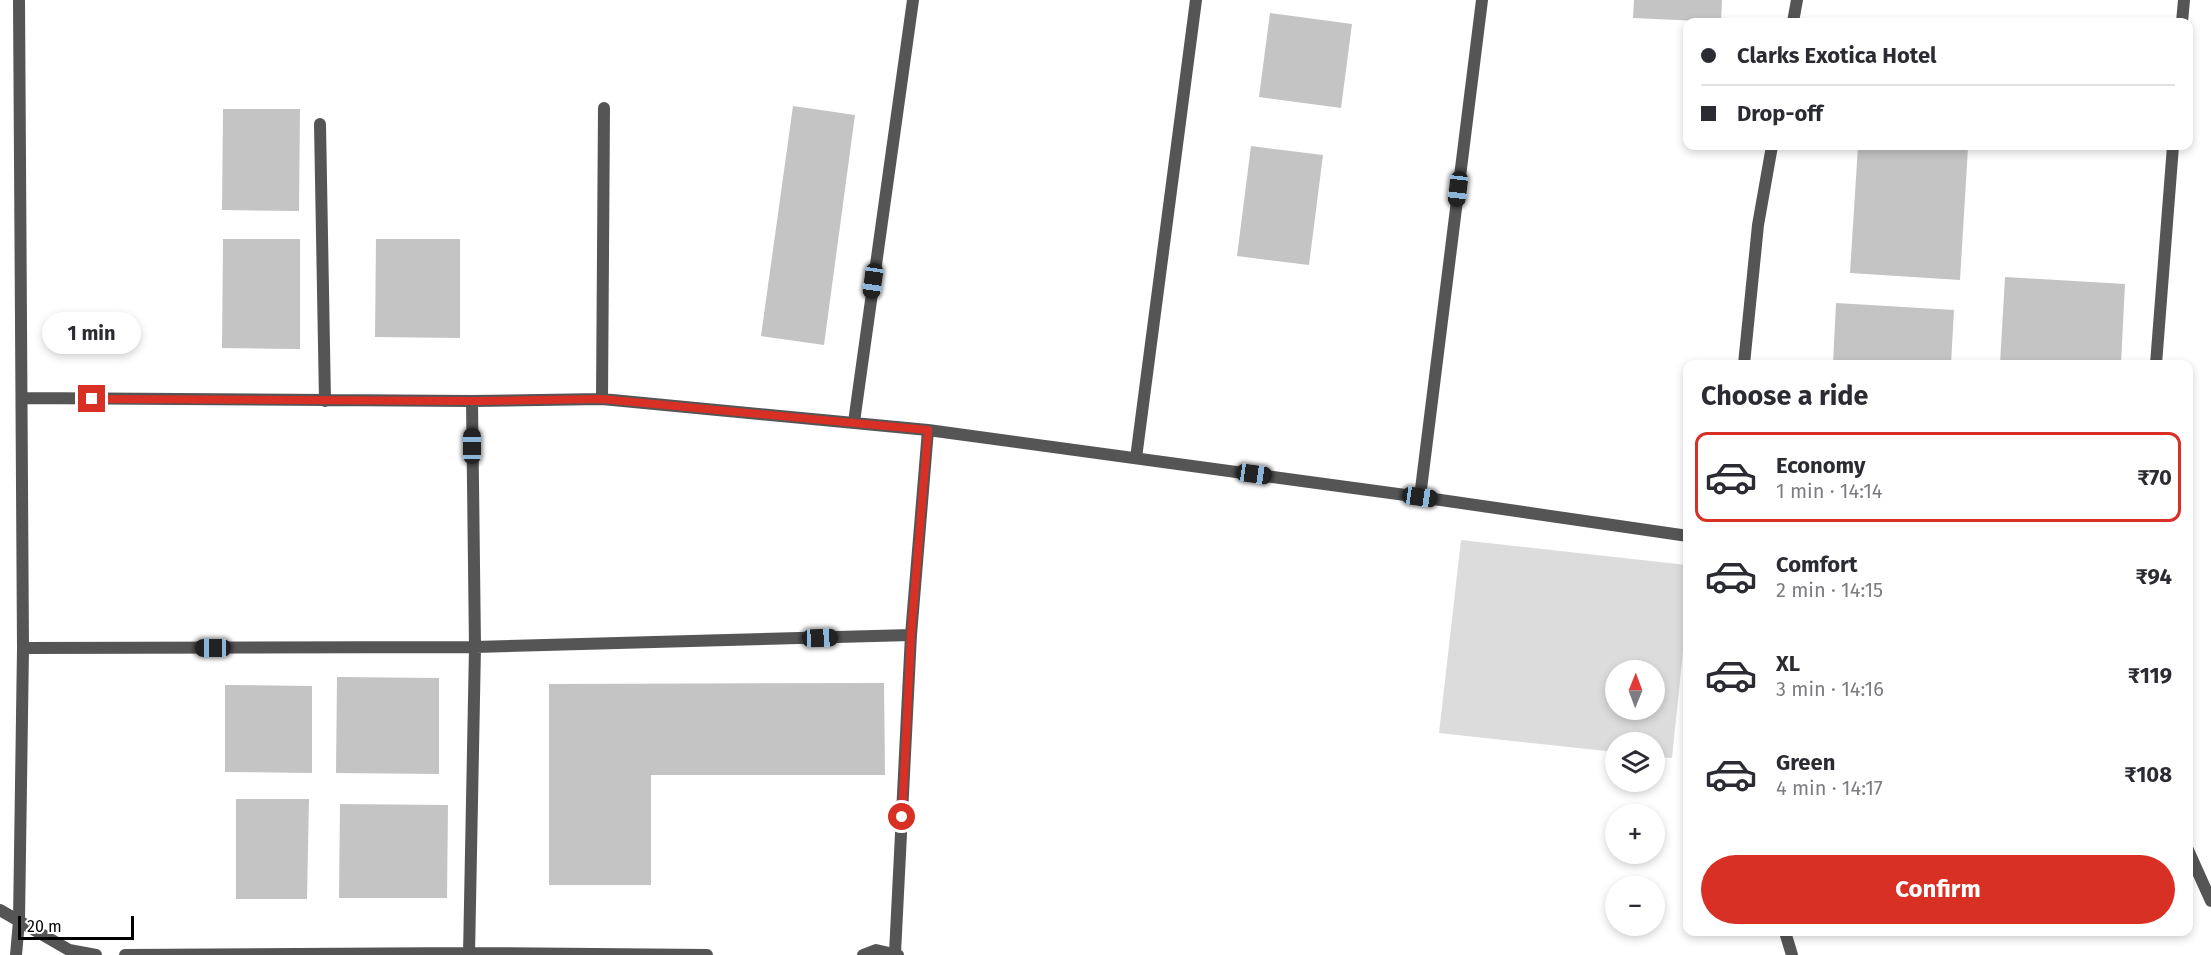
<!DOCTYPE html>
<meta charset="utf-8">
<style>
:root{--surface:#fff;--page:#f2f2f3;--text:#2b2b33;--muted:#7c7c81;--line:#e1e1e2;--accent:#d93025}
body{margin:0;font-family:"Fira Sans",sans-serif;background:var(--page);color:var(--text);height:100vh;display:flex;flex-direction:column;font-size:22px;white-space:nowrap}
*{box-sizing:border-box;margin:0}
p{font-size:20px;color:var(--muted)}
.icon{flex:none;width:33px;height:33px;fill:none;stroke:currentColor;stroke-width:2;stroke-linecap:round;stroke-linejoin:round}
.map{position:relative;flex:1;overflow:hidden}
.drawer{position:absolute;left:1683px;top:360px;width:510px;height:576px;display:flex;flex-direction:column;background:var(--surface);border-radius:12px;box-shadow:0 3px 9px #0003}
.drawer>*{flex:none}
.top-card{position:absolute;left:1683px;top:18px;width:510px;height:132px;border-radius:12px;box-shadow:0 3px 9px #0003;display:grid;align-content:center;height:132px;padding:0 18px;background:var(--surface)}
.needle{width:39px;rotate:1deg}
.controls{position:absolute;left:1605px;top:660px;display:grid;gap:12px}
.controls a{display:grid;place-items:center;width:60px;height:60px;border-radius:50%;background:var(--surface);box-shadow:0 3px 9px #0003;font-size:30px}
.scale{position:absolute;left:18px;bottom:15px;width:116px;box-sizing:border-box;padding-left:6px;border:3px solid #000;border-top:0;font-size:16px;line-height:21px;white-space:nowrap;color:#000;-webkit-text-stroke:4px #fff;paint-order:stroke}
.end{position:absolute;width:27px;height:27px;margin:-14px;border:8px solid #d93025;background:#fff;box-shadow:0 0 0 3px #fff}
.from{border-radius:50%}
.bubble{position:absolute;height:42px;border-radius:21px;background:var(--surface);box-shadow:0 3px 9px #0003;font-size:20px;font-weight:700;line-height:42px;text-align:center}
.car{position:absolute;width:18px;height:36px;margin:-18px -9px;border-radius:8px;box-shadow:0 0 4px 2px #0007;background:linear-gradient(#222 24%,#8ab4d8 0 40%,#222 0 76%,#8ab4d8 0 86%,#222 0)}
.top-card b{display:flex;align-items:center;gap:21px;height:57px;font-size:22px}
.top-card b+b{border-top:2px solid var(--line)}
.top-card i{width:15px;height:15px;background:var(--text)}
ul{padding:0;list-style:none}
li{display:flex;align-items:center;gap:18px;height:90px;margin:0 12px 9px;padding:0 6px;border:3px solid transparent;border-radius:12px}
li div{flex:1}
li b{display:block;font-size:22px}
li em{font-style:normal;font-weight:700}
li.selected{border-color:var(--accent)}
li>.icon{width:54px;height:54px;stroke-width:1.5}
h2{padding:0 18px;font-size:27px;line-height:72px}
.cta{display:flex;gap:12px;margin-top:auto;padding:12px 18px}
.cta a{flex:1;height:69px;border-radius:36px;background:var(--accent);color:#fff;font-size:24px;font-weight:700;line-height:69px;text-align:center}
.map>svg:first-child{display:block}
</style>
<div class="map">
<svg width="2211" height="955" viewBox="0 0 2211 955">
<rect width="100%" height="100%" fill="#fff"/>
<!-- green -->
<path fill="#dcdcdc" fill-rule="evenodd" d="M1461,540L1687,565V613L1672,758L1655,757L1654,742H1616L1615,752L1439,733ZM1616,670H1654V710H1616Z"/>
<!-- building -->
<path fill="#c4c4c4" d="M1634,0H1722L1721,22L1633,18Z
M1270,13L1352,24L1341,108L1259,97Z
M793,106L855,115L824,345L761,336Z
M223,109H300L299,211L222,210Z
M1251,146L1323,155L1309,265L1237,256Z
M1858,146H1930L1968,148L1960,280L1850,273Z
M223,239H300V349L222,348Z
M376,239H460V338L375,337Z
M2005,277L2125,284L2121,364H2000Z
M1836,303L1954,310L1951,364H1833Z
M337,677L439,678V774L336,773Z
M884,683L885,775H651V885H549V684Z
M225,685L312,686V773L225,772Z
M236,799H309L307,899H236Z
M340,804L448,805L447,898H339Z"/>
<g fill="none" stroke-linecap="round" stroke-linejoin="round">
<!-- minor -->
<path stroke="#555" stroke-width="12" d="M1793,22L1797,0
M2182,22L2184,0
M320,124L325,401
M1744,364L1758,225L1772,146
M2156,364L2173,146
M22,398L472,401L602,399L928,430L1420,497L1688,536
M602,399L604,108
M854,422L913,0
M1136,458L1196,0
M1420,497L1482,0
M23,648L475,647L911,635
M2188,850L2211,901
M0,910L69,950L96,955
M1785,932L1792,955
M895,953L911,635L928,430
M16,955L19,921L23,648L19,0
M125,955L470,953L707,955
M469,955L475,647L472,401
M863,955L876,950L898,955"/>
</g>
<g fill="none" stroke-linecap="round" stroke-linejoin="round">
<!-- route -->
<path stroke="#d93025" stroke-width="8" d="M92,399L472,401L602,399L928,430L911,635L902,817"/>
</g>
</svg>
<div class="controls">
<a><svg class="needle" viewBox="-14 -14 28 28"><path d="M0-13l5 13h-10z" fill="#e53935"/><path d="M0 13l5-13h-10z" fill="#7c7c81"/></svg></a>
<a><svg class="icon" aria-label="layers" viewBox="0 0 24 24"><path d="M12 4l9 5-9 5-9-5zM3 14l9 5 9-5"/></svg></a>
<a>+</a>
<a>−</a>
</div>
<div class="scale">20 m</div>
<i class="end from" style="left:902px;top:817px"></i>
<i class="end" style="left:92px;top:399px"></i>
<div class="bubble" style="left:42px;top:312px;width:99px">1 min</div>
<i class="car" style="left:1458px;top:189px;rotate:187deg"></i>
<i class="car" style="left:873px;top:281px;rotate:188deg"></i>
<i class="car" style="left:472px;top:446px;rotate:0deg"></i>
<i class="car" style="left:1254px;top:474px;rotate:98deg"></i>
<i class="car" style="left:1420px;top:497px;rotate:98deg"></i>
<i class="car" style="left:820px;top:638px;rotate:88deg"></i>
<i class="car" style="left:213px;top:648px;rotate:270deg"></i>
<div class="top-card">
<b><i class="from"></i>Clarks Exotica Hotel</b>
<b><i></i>Drop-off</b>
</div>
<section class="drawer">
<h2>Choose a ride</h2>
<ul>
<li class="selected"><svg class="icon" aria-label="car" viewBox="0 0 24 24"><path d="M5 17H2v-5l4-1 3-4h7l3 4 3 1v5h-3M9 17h6M6 11h13"/><circle cx="7" cy="17" r="2"/><circle cx="17" cy="17" r="2"/></svg><div><b>Economy</b><p>1 min · 14:14</p></div><em>₹70</em></li>
<li><svg class="icon" aria-label="car" viewBox="0 0 24 24"><path d="M5 17H2v-5l4-1 3-4h7l3 4 3 1v5h-3M9 17h6M6 11h13"/><circle cx="7" cy="17" r="2"/><circle cx="17" cy="17" r="2"/></svg><div><b>Comfort</b><p>2 min · 14:15</p></div><em>₹94</em></li>
<li><svg class="icon" aria-label="car" viewBox="0 0 24 24"><path d="M5 17H2v-5l4-1 3-4h7l3 4 3 1v5h-3M9 17h6M6 11h13"/><circle cx="7" cy="17" r="2"/><circle cx="17" cy="17" r="2"/></svg><div><b>XL</b><p>3 min · 14:16</p></div><em>₹119</em></li>
<li><svg class="icon" aria-label="car" viewBox="0 0 24 24"><path d="M5 17H2v-5l4-1 3-4h7l3 4 3 1v5h-3M9 17h6M6 11h13"/><circle cx="7" cy="17" r="2"/><circle cx="17" cy="17" r="2"/></svg><div><b>Green</b><p>4 min · 14:17</p></div><em>₹108</em></li>
</ul>
<div class="cta"><a>Confirm</a></div>
</section>
</div>
